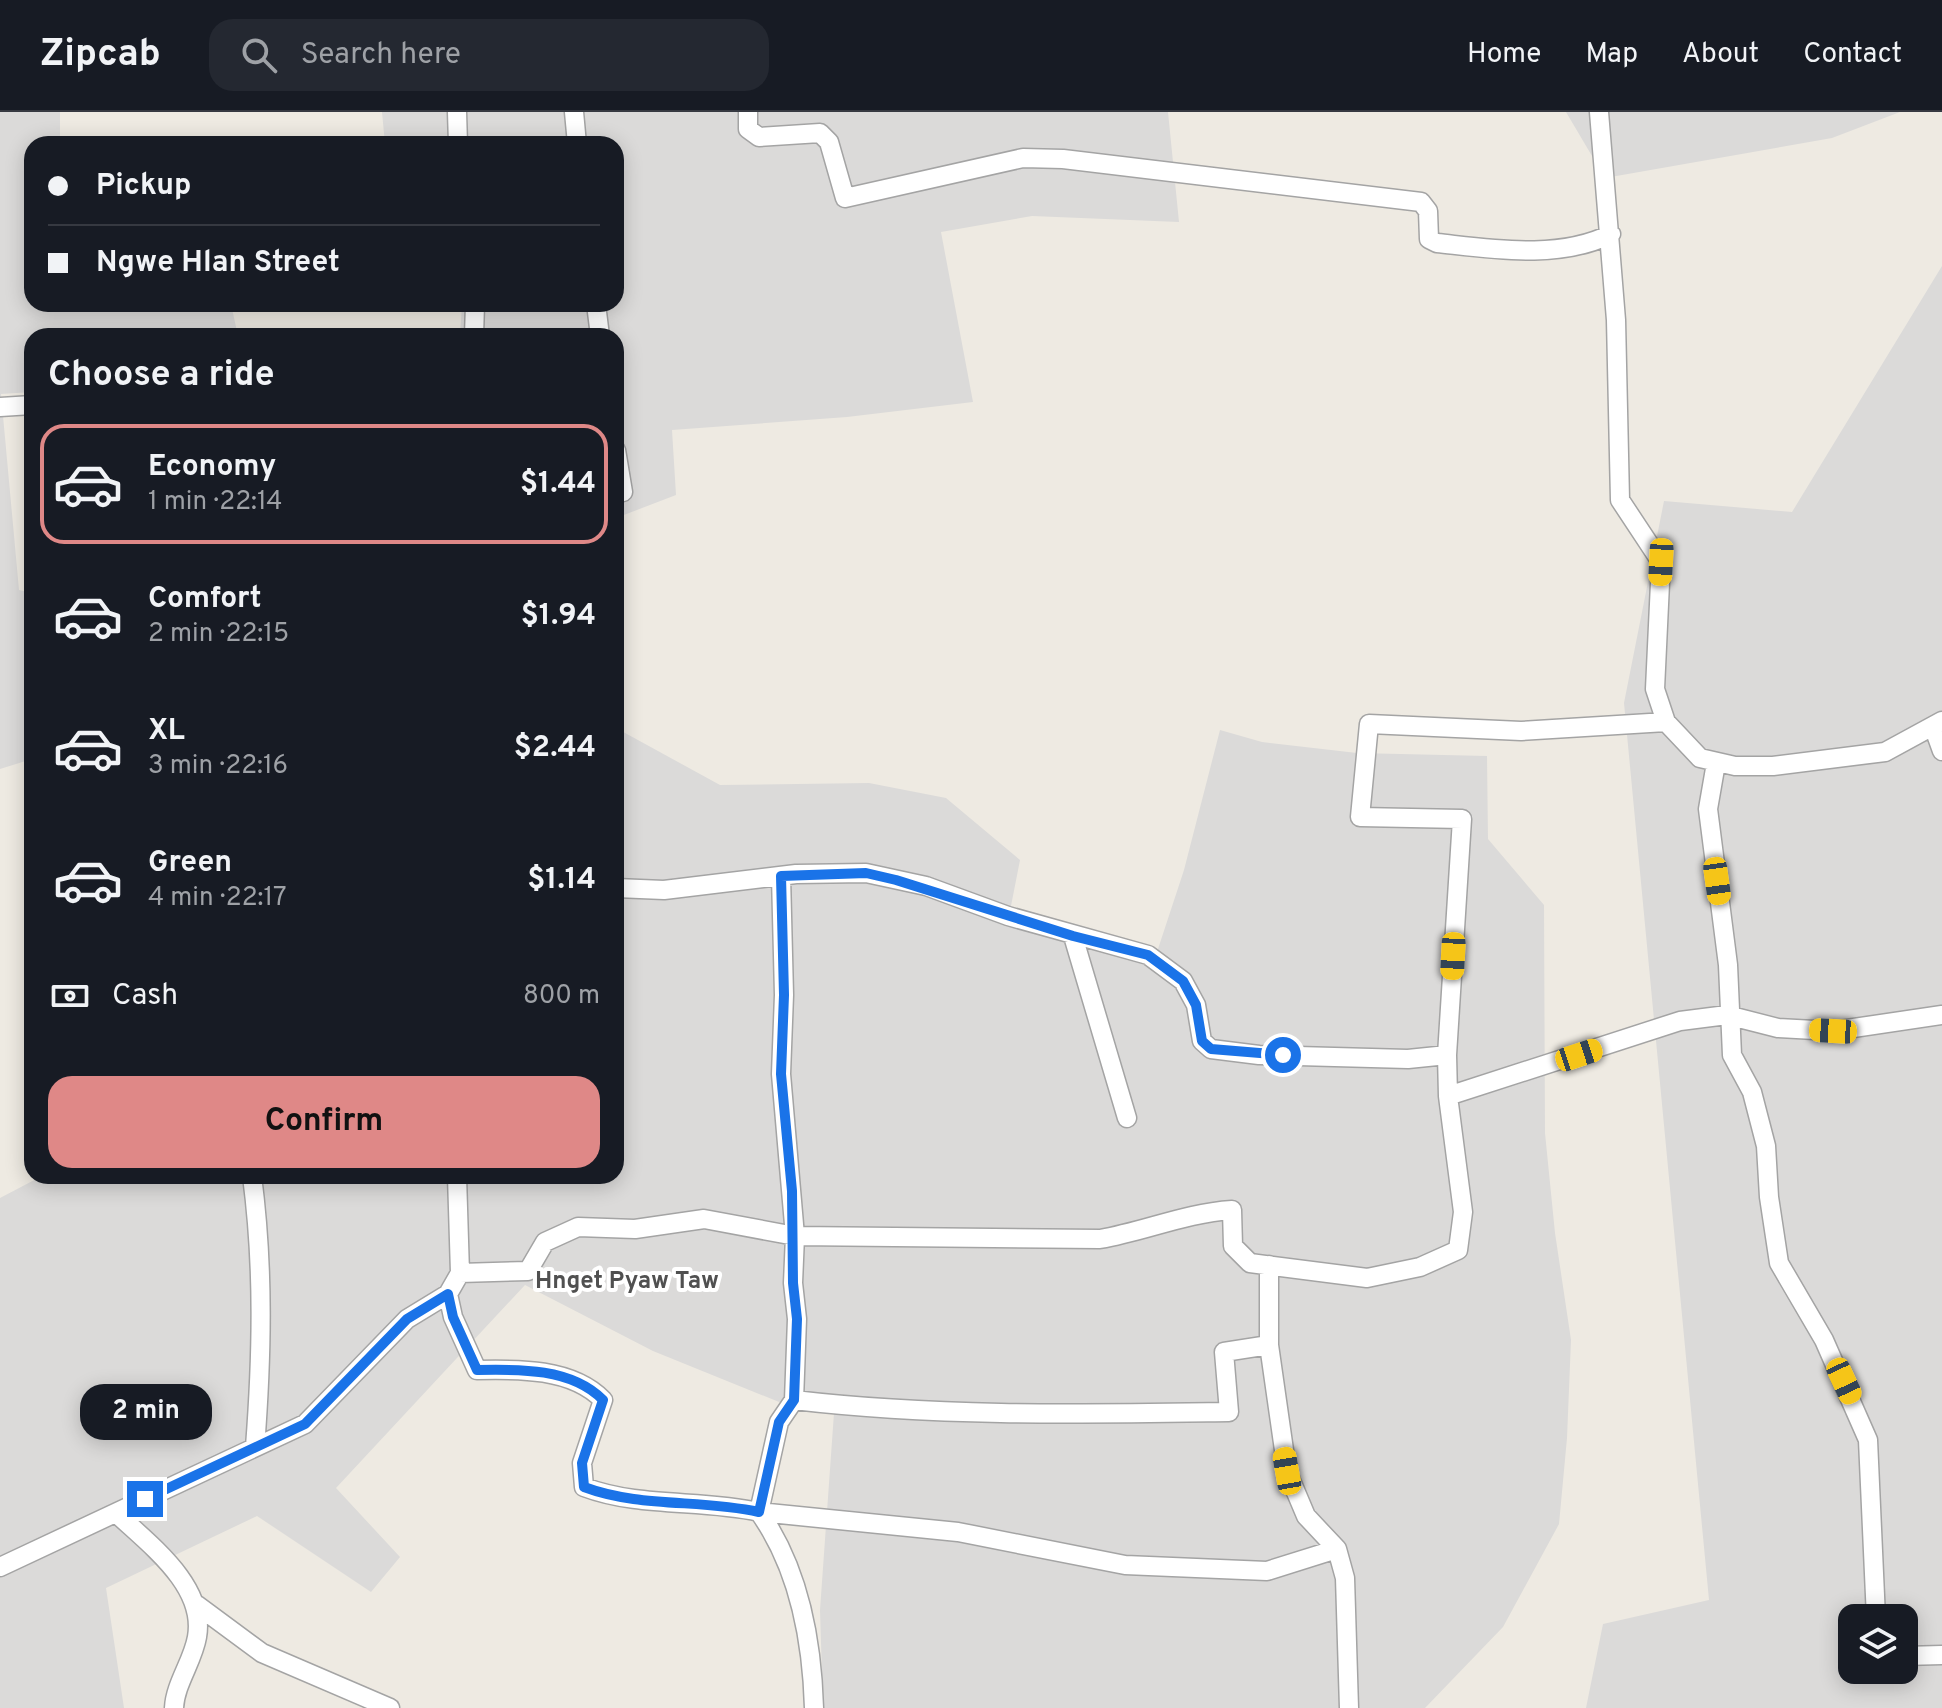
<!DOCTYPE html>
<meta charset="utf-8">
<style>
:root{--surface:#171b24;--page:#242831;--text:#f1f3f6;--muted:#9ea1a6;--line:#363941;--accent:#df8887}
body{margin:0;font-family:Overpass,sans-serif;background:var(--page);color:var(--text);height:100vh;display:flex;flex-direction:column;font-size:30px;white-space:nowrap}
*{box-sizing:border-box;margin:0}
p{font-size:26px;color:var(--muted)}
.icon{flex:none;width:44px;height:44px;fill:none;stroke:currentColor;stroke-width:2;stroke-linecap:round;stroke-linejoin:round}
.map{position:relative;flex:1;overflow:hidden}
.drawer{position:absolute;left:24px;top:216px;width:600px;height:856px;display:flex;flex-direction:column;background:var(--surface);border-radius:24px;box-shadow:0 4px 20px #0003}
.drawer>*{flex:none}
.banner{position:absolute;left:24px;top:24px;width:600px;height:176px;border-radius:24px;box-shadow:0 4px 20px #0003;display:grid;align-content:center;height:176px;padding:0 24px;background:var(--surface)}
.buttons{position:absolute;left:1838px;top:1492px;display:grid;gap:16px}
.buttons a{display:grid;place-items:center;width:80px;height:80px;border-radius:16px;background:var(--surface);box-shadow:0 4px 20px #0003;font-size:40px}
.end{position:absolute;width:36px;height:36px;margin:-18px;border:10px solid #1a73e8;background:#fff;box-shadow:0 0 0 4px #fff}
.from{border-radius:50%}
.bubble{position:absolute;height:56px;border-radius:24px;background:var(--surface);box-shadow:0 4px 20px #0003;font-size:26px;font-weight:700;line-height:56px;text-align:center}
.car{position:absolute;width:24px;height:48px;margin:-24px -12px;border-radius:10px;box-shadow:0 0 6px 2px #0007;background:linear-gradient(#f5c518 24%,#345 0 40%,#f5c518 0 76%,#345 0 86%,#f5c518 0)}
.banner b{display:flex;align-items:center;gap:28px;height:76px;font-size:30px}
.banner b+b{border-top:2px solid var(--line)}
.banner i{width:20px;height:20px;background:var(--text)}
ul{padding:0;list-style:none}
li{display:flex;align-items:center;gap:24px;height:120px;margin:0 16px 12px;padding:0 8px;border:4px solid transparent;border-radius:24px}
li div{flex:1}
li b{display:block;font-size:30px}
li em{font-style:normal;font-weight:700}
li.current{border-color:var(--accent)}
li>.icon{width:72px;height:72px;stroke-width:1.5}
h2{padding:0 24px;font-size:36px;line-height:96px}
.pay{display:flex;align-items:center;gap:20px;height:88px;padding:0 24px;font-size:30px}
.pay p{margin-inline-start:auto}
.action{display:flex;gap:16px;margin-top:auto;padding:16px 24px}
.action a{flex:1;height:92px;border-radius:24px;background:var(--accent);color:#111;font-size:32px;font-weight:700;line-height:92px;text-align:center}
header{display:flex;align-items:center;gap:48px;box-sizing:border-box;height:112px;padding:0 40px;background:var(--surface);border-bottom:2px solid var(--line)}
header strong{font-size:38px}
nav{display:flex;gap:44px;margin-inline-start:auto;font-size:28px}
.search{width:560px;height:72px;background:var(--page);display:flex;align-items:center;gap:20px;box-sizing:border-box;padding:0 28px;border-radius:24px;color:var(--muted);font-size:30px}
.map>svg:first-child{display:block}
</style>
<header>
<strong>Zipcab</strong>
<div class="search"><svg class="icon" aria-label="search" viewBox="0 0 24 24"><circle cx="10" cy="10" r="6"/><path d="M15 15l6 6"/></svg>Search here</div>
<nav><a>Home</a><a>Map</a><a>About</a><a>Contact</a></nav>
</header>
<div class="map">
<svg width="1942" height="1596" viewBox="0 0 1942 1596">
<rect width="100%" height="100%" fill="#eeeae2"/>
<!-- residential -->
<path fill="#dbdad9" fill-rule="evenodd" d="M0,0H60V32H32V192H231L238,224H32V280L1,282L19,478L32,481V647L0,657Z
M382,0H1168L1179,110L1032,104L941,120L973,290L847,305L672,318L676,383L616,406V224H460L462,192H616V32H385Z
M1566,0H1900L1832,26L1605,66Z
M1942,154V1596H1586L1603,1512L1709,1488L1624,591L1664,389L1792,400ZM1852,1506H1904V1558H1852Z
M616,616L720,673L869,671L946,686L1020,748L1010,799L1158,837L1184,758L1220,618L1262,630L1357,641L1487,644L1488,727L1544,793L1545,1021L1555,1121L1571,1228L1567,1326L1559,1412L1503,1515L1425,1596H823L820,1498L834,1301L784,1292L653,1239L525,1173L336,1376L400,1445L371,1480L257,1404L106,1476L124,1596H0V1086L42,1064H616Z"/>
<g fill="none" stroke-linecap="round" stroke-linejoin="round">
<!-- minor casing -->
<g stroke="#a4a4a4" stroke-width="21">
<path id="minor" d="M457,0L458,32
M574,0L577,32
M748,0V17L759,25L820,21L829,30L845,86L1023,46L1063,47L1421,90L1428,99L1429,127L1437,131C1493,137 1559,148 1611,122
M1599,0L1616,208L1620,388L1661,450L1655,577L1666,610L1700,646L1735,654H1773L1885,640L1942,609
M596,192L600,224
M474,224L475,192
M0,295L32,293
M616,338L623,380
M1933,614L1942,639
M1716,651L1708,697L1728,853L1732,943L1752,980L1766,1034L1769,1085L1779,1151L1824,1228L1868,1328L1876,1506
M781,764L784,883L781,962L795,1124L1100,1127C1146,1119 1185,1101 1232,1098L1233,1134L1250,1151L1367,1166L1420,1155L1458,1138L1463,1100L1448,984
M616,776L664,778L796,762L866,761L926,774L1008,804L1148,843L1183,869L1196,893L1202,929L1211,937L1259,943L1408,947L1447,943L1448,984L1680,909L1727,903L1778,916L1833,919L1942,903
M1073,824L1127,1006
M1447,943L1462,707L1360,705L1369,612L1521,619L1666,610
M252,1064C264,1155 262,1244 255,1335
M1269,1153V1233L1287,1359L1306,1404L1337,1437L1345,1466L1349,1596
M460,1161L528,1159L545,1130L578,1115L635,1117L704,1107L795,1124L793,1171L797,1207L794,1288L779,1310L759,1400L958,1420L1125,1453L1267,1459L1337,1437
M448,1182L453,1205L477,1258C518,1257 572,1256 603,1288L582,1351L584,1375C640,1396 701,1387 759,1400C799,1456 812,1527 814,1596
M794,1288C938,1305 1084,1302 1229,1300L1224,1240L1269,1233
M116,1401C150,1433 206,1474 197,1525C193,1549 175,1572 174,1596
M0,1455L305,1312L407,1207L448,1182L460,1161L457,1064
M197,1493L262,1541L390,1596
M1904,1544L1942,1543"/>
</g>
<!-- minor -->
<use href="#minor" stroke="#fff" stroke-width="18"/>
</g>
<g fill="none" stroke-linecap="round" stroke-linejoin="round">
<!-- route -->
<path stroke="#1a73e8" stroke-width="10" d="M145,1387L305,1312L407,1207L448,1182L453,1205L477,1258C519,1257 572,1256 603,1288L582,1351L584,1375C640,1396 701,1387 759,1400L779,1310L794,1288L797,1207L793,1171L792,1079L781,962L784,883L781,764L866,761L896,768L1073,824L1148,843L1183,869L1196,893L1202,929L1211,937L1283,943"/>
</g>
<g text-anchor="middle" stroke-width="8" stroke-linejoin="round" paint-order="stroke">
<!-- quarter labels -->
<g font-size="24" font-weight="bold" fill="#505050" stroke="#fff">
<text x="627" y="1176">Hnget Pyaw Taw</text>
</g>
</g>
</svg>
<div class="buttons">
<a><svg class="icon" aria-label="layers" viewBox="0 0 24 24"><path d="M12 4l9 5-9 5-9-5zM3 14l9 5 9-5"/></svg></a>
</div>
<i class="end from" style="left:1283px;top:943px"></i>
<i class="end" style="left:145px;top:1387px"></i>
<div class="bubble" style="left:80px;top:1272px;width:132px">2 min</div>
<i class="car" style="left:1661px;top:450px;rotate:183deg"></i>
<i class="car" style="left:1717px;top:769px;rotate:172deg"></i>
<i class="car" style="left:1453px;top:844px;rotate:183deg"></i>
<i class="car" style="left:1833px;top:919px;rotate:273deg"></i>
<i class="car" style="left:1579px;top:943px;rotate:72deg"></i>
<i class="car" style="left:1844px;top:1269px;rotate:155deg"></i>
<i class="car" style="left:1287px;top:1359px;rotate:350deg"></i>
<div class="banner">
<b><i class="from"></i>Pickup</b>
<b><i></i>Ngwe Hlan Street</b>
</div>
<section class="drawer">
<h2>Choose a ride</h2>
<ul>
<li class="current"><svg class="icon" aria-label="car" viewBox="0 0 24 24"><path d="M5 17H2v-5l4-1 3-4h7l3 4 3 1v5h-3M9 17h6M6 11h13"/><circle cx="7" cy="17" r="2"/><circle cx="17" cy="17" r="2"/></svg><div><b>Economy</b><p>1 min · 22:14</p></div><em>$1.44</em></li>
<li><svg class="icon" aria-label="car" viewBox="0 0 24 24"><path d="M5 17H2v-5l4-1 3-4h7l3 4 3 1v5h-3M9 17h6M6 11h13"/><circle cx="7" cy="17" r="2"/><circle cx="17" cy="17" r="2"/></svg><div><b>Comfort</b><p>2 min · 22:15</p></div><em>$1.94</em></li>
<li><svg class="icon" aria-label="car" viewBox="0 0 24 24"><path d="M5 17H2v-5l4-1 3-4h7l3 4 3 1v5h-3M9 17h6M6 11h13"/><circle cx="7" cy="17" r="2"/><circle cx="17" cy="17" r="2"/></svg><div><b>XL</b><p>3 min · 22:16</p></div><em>$2.44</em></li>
<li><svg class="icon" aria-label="car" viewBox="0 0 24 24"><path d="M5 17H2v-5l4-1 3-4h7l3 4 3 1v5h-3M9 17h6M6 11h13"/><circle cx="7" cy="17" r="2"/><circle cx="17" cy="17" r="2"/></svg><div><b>Green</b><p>4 min · 22:17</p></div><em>$1.14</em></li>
</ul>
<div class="pay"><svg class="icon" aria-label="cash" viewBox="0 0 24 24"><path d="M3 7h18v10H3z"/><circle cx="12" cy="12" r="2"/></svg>Cash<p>800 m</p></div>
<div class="action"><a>Confirm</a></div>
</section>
</div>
